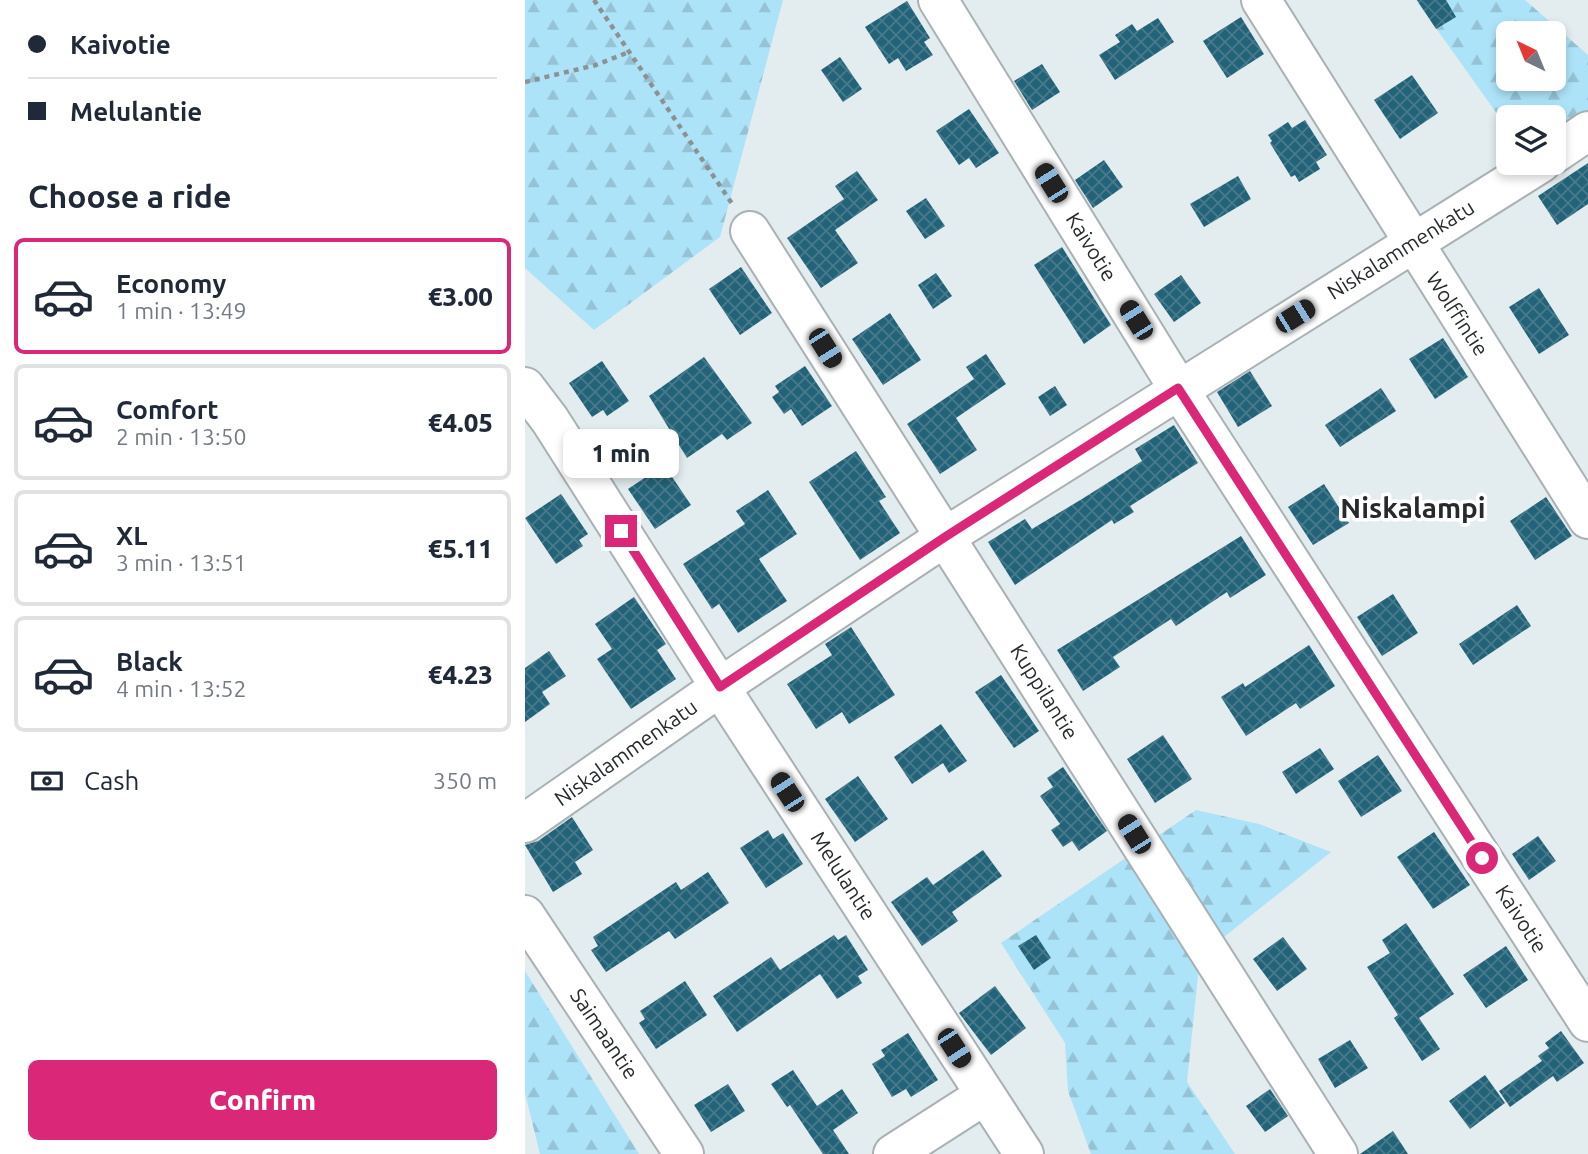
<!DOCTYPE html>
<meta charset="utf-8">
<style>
:root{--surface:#fff;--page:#f6f6f7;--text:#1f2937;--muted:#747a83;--line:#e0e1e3;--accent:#db2777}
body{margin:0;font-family:Ubuntu,sans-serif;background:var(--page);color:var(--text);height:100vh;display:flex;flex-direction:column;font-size:26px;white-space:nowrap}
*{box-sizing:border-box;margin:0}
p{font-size:23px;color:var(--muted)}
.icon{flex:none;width:38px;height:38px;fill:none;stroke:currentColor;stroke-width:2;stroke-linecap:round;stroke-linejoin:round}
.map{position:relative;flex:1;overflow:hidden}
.sheet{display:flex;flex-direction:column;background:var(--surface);width:525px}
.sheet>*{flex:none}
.top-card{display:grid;align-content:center;height:154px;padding:0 28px;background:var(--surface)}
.needle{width:46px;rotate:317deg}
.tools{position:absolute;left:971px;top:21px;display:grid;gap:14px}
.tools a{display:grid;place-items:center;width:70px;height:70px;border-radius:10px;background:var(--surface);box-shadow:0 4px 10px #0003;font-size:35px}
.end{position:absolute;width:32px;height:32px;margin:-16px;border:9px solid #db2777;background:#fff;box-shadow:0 0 0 4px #fff}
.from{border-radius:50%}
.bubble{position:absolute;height:49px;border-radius:10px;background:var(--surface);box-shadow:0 4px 10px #0003;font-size:23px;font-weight:800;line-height:49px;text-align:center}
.car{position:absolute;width:21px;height:42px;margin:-21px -10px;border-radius:9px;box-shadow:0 0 5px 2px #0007;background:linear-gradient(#222 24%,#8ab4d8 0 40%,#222 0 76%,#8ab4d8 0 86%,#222 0)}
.top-card b{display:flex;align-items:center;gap:24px;height:66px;font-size:26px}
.top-card b+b{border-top:2px solid var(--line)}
.top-card i{width:18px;height:18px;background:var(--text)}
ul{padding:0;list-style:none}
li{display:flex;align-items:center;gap:21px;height:116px;margin:0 14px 10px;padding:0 14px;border:4px solid var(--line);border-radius:10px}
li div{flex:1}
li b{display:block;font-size:26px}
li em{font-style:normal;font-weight:800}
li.current{border-color:var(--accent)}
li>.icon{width:63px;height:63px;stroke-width:1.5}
h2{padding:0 28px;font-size:32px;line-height:84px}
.pay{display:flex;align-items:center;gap:18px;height:77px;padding:0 28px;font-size:26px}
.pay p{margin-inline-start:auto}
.primary-button{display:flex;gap:14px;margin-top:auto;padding:14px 28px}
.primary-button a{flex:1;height:80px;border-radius:10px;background:var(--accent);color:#fff;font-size:28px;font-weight:800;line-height:80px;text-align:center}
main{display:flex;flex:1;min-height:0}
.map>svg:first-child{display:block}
</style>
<main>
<section class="sheet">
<div class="top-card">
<b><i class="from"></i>Kaivotie</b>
<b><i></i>Melulantie</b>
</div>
<h2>Choose a ride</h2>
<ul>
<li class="current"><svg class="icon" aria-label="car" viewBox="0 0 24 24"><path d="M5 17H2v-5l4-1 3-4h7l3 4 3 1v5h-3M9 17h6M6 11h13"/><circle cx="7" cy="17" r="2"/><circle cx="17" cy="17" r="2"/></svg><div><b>Economy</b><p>1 min · 13:49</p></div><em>€3.00</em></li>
<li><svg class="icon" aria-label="car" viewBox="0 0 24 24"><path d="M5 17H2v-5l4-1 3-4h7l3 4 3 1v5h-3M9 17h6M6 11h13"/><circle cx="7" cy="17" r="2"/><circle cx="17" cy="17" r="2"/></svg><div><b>Comfort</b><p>2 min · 13:50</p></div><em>€4.05</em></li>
<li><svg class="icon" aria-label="car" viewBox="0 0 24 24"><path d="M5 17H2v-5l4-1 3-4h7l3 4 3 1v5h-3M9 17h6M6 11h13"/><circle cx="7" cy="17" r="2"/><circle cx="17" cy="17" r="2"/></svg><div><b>XL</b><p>3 min · 13:51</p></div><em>€5.11</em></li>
<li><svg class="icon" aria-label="car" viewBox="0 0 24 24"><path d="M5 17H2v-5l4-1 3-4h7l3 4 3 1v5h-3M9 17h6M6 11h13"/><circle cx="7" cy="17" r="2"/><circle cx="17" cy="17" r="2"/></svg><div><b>Black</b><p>4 min · 13:52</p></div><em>€4.23</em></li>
</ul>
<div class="pay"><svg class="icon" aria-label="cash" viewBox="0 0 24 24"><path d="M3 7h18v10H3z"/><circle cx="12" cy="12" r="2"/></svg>Cash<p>350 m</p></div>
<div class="primary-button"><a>Confirm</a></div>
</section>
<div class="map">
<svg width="1063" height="1154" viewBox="0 0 1063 1154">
<defs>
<pattern id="forest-firs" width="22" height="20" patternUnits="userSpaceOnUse" patternTransform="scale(1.75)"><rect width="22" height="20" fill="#ade3f8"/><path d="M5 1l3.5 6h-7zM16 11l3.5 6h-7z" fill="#95c3d5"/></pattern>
<pattern id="building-cross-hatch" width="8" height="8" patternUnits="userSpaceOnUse" patternTransform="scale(1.75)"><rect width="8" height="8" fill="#226379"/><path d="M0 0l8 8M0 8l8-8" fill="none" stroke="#497a8b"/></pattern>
</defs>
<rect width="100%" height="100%" fill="#e3ecef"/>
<!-- forest -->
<path fill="url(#forest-firs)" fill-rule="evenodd" d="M0,0H258L195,237L69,330L0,268Z
M891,0H1000L1063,55V144L1029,134V117H984L983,120L975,118ZM984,33H1029V79H984Z
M671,810L734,824L806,852L675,956L662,1082L710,1154H566L543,1091L540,1043L476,943Z
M0,971L114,1154H15L0,1093Z"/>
<!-- building -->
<path fill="url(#building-cross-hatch)" d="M892,0H921L931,17L911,29Z
M382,1L405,38L399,42L408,55L381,71L373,58L364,64L340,27Z
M716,17L739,54L702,78L678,41Z
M633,18L649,42L590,80L574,55L595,42L590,35L607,24L612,31Z
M315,57L337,89L318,102L296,70Z
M517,64L535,92L507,110L489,81Z
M887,75L913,113L875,139L849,100Z
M444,109L474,153L451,168L444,158L434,165L411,131Z
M780,120L802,155L791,162L795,169L774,182L770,175L766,177L745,143L747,141L743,135L763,122L767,128Z
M579,160L598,187L568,208L550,180Z
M1063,163V204L1032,225L1013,196Z
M332,171L353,200L310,230L333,263L296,288L262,238L319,199L310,186Z
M713,176L726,199L679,227L665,204Z
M401,198L420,226L400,239L381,211Z
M537,247L586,325L559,344L509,265Z
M216,267L247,313L215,335L184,289Z
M411,273L427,296L408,309L393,285Z
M656,275L676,303L649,322L629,294Z
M1014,288L1044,335L1014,354L984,307Z
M365,313L396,360L358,385L327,339Z
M918,338L943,377L910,399L884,359Z
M461,354L481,384L431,418L452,450L415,474L382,424L449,379L441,367Z
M179,357L227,423L202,440L197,434L162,458L124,396Z
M77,361L104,401L82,416L78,410L67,417L44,383Z
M280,366L307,406L277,426L266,409L259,414L247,397L254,392L250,386Z
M725,371L747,406L713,427L692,392Z
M530,386L542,405L525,416L513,397Z
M856,388L871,411L815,447L800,425Z
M649,425L673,463L605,506L609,512L589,524L587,520L490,585L463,542L500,519L507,529L557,499L617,461L610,449Z
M331,451L361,497L354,501L375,533L335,560L284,482Z
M139,465L166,505L130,529L103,489Z
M799,484L824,523L788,545L763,507Z
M243,490L272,534L234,559L262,601L213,633L194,604L187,609L158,564L220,524L211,511Z
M36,494L63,534L54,540L58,546L31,564L0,518Z
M1021,497L1047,536L1010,560L985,521Z
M716,536L741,575L705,598L702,592L651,626L646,619L588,657L595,667L558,691L532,650Z
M868,594L893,633L857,656L832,617Z
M109,597L141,644L132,650L151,679L106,709L72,659L87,649L70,624Z
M992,605L1006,626L948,665L934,644Z
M326,627L370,695L324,724L317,712L291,729L262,684L307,655L300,644Z
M784,645L810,686L775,709L771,703L721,736L696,697L718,683L720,687Z
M24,651L41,676L17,692L25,704L0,722V668Z
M476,675L514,731L489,748L450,692Z
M416,724L442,761L424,773L418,763L387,784L369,757Z
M638,735L667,779L630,803L602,759Z
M795,748L809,769L771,794L757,772Z
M853,755L877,791L836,817L813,781Z
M538,767L582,831L554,851L547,841L538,847L526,830L535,824L515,796L528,787L522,778Z
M333,776L363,819L330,842L300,799Z
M47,817L68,850L50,862L57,874L28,892L0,845L13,841Z
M243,830L248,839L258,833L278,864L241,888L215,848Z
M909,832L945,885L908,909L872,857Z
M1013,836L1031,861L1004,880L987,854Z
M458,850L477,876L427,912L433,921L397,946L366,902L402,877L408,885Z
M183,872L204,903L150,939L144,931L81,972L66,950L73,946L68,937L151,882L156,890Z
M881,923L929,994L894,1018L915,1049L897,1061L869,1018L873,1015L842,967L865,953L857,940Z
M309,935L313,940L321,935L343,970L333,976L337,983L312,999L295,974L212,1032L188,996L246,957L255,970Z
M511,935L526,958L509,970L493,946Z
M758,937L782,969L752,991L728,959Z
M981,946L1003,980L961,1008L938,975Z
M160,981L182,1015L131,1049L114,1023L120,1019L115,1011Z
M470,986L501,1028L466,1055L434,1013Z
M1036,1031L1059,1063L1032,1082L1028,1076L985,1107L974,1091L1017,1061L1013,1056L1024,1048L1020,1043Z
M383,1033L413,1080L386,1097L381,1089L367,1097L347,1064L360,1056L356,1050Z
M825,1040L843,1068L810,1088L793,1059Z
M268,1070L292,1106L317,1089L333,1113L308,1130L324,1154H298L265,1105L262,1107L246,1084Z
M960,1075L980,1103L945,1129L924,1101Z
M203,1084L220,1111L186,1132L169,1105Z
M745,1089L763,1116L740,1132L721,1106Z
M868,1131L883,1154H835Z"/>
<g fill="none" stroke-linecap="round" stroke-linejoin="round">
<!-- minor casing -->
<g stroke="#a9b1b4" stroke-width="42">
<path id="minor" d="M413,0L653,388L1063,1022
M736,0L1063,519
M1029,154L1063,131
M225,231L813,1154
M0,387L25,420L202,698L499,1154
M0,823L195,687L420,537L1016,163
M0,915L159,1154
M368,1154L460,1095"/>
</g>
<!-- path -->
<path stroke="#8c9294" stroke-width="4.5" stroke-dasharray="5 5" stroke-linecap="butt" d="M69,0L208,205
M0,82L71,65L104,52"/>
<!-- minor -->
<use href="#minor" stroke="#fff" stroke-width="38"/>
</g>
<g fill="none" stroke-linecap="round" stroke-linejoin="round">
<!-- route -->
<path stroke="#db2777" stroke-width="9" d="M96,531L195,687L420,537L653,388L957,858"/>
</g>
<g text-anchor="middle" stroke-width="7" stroke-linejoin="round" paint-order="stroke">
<!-- street labels -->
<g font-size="21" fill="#272a2c" stroke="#fff">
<text transform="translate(566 247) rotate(58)" y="7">Kaivotie</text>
<text transform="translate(876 250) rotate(-32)" y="7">Niskalammenkatu</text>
<text transform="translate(932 314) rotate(57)" y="7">Wolffintie</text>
<text transform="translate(519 692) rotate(58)" y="7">Kuppilantie</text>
<text transform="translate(101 753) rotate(-35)" y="7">Niskalammenkatu</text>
<text transform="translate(318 876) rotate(57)" y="7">Melulantie</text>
<text transform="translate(996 919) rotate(57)" y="7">Kaivotie</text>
<text transform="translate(79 1034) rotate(56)" y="7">Saimaantie</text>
</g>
<!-- district labels -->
<g font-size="28" font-weight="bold" fill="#272a2c" stroke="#fff">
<text x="888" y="518">Niskalampi</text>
</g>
</g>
</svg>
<div class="tools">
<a><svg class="needle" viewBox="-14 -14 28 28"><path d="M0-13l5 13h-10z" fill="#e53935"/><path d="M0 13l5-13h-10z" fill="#747a83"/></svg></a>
<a><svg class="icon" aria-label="layers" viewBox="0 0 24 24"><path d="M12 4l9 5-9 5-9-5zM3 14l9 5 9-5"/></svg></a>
</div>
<i class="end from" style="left:957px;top:858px"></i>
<i class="end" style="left:96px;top:531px"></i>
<div class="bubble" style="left:38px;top:429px;width:116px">1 min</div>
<i class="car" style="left:526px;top:183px;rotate:328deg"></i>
<i class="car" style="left:770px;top:316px;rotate:58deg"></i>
<i class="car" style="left:611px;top:320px;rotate:328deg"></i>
<i class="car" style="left:300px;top:348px;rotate:148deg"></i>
<i class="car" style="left:262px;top:792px;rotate:327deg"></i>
<i class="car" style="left:609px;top:834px;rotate:328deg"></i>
<i class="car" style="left:429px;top:1048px;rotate:147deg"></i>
</div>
</main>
